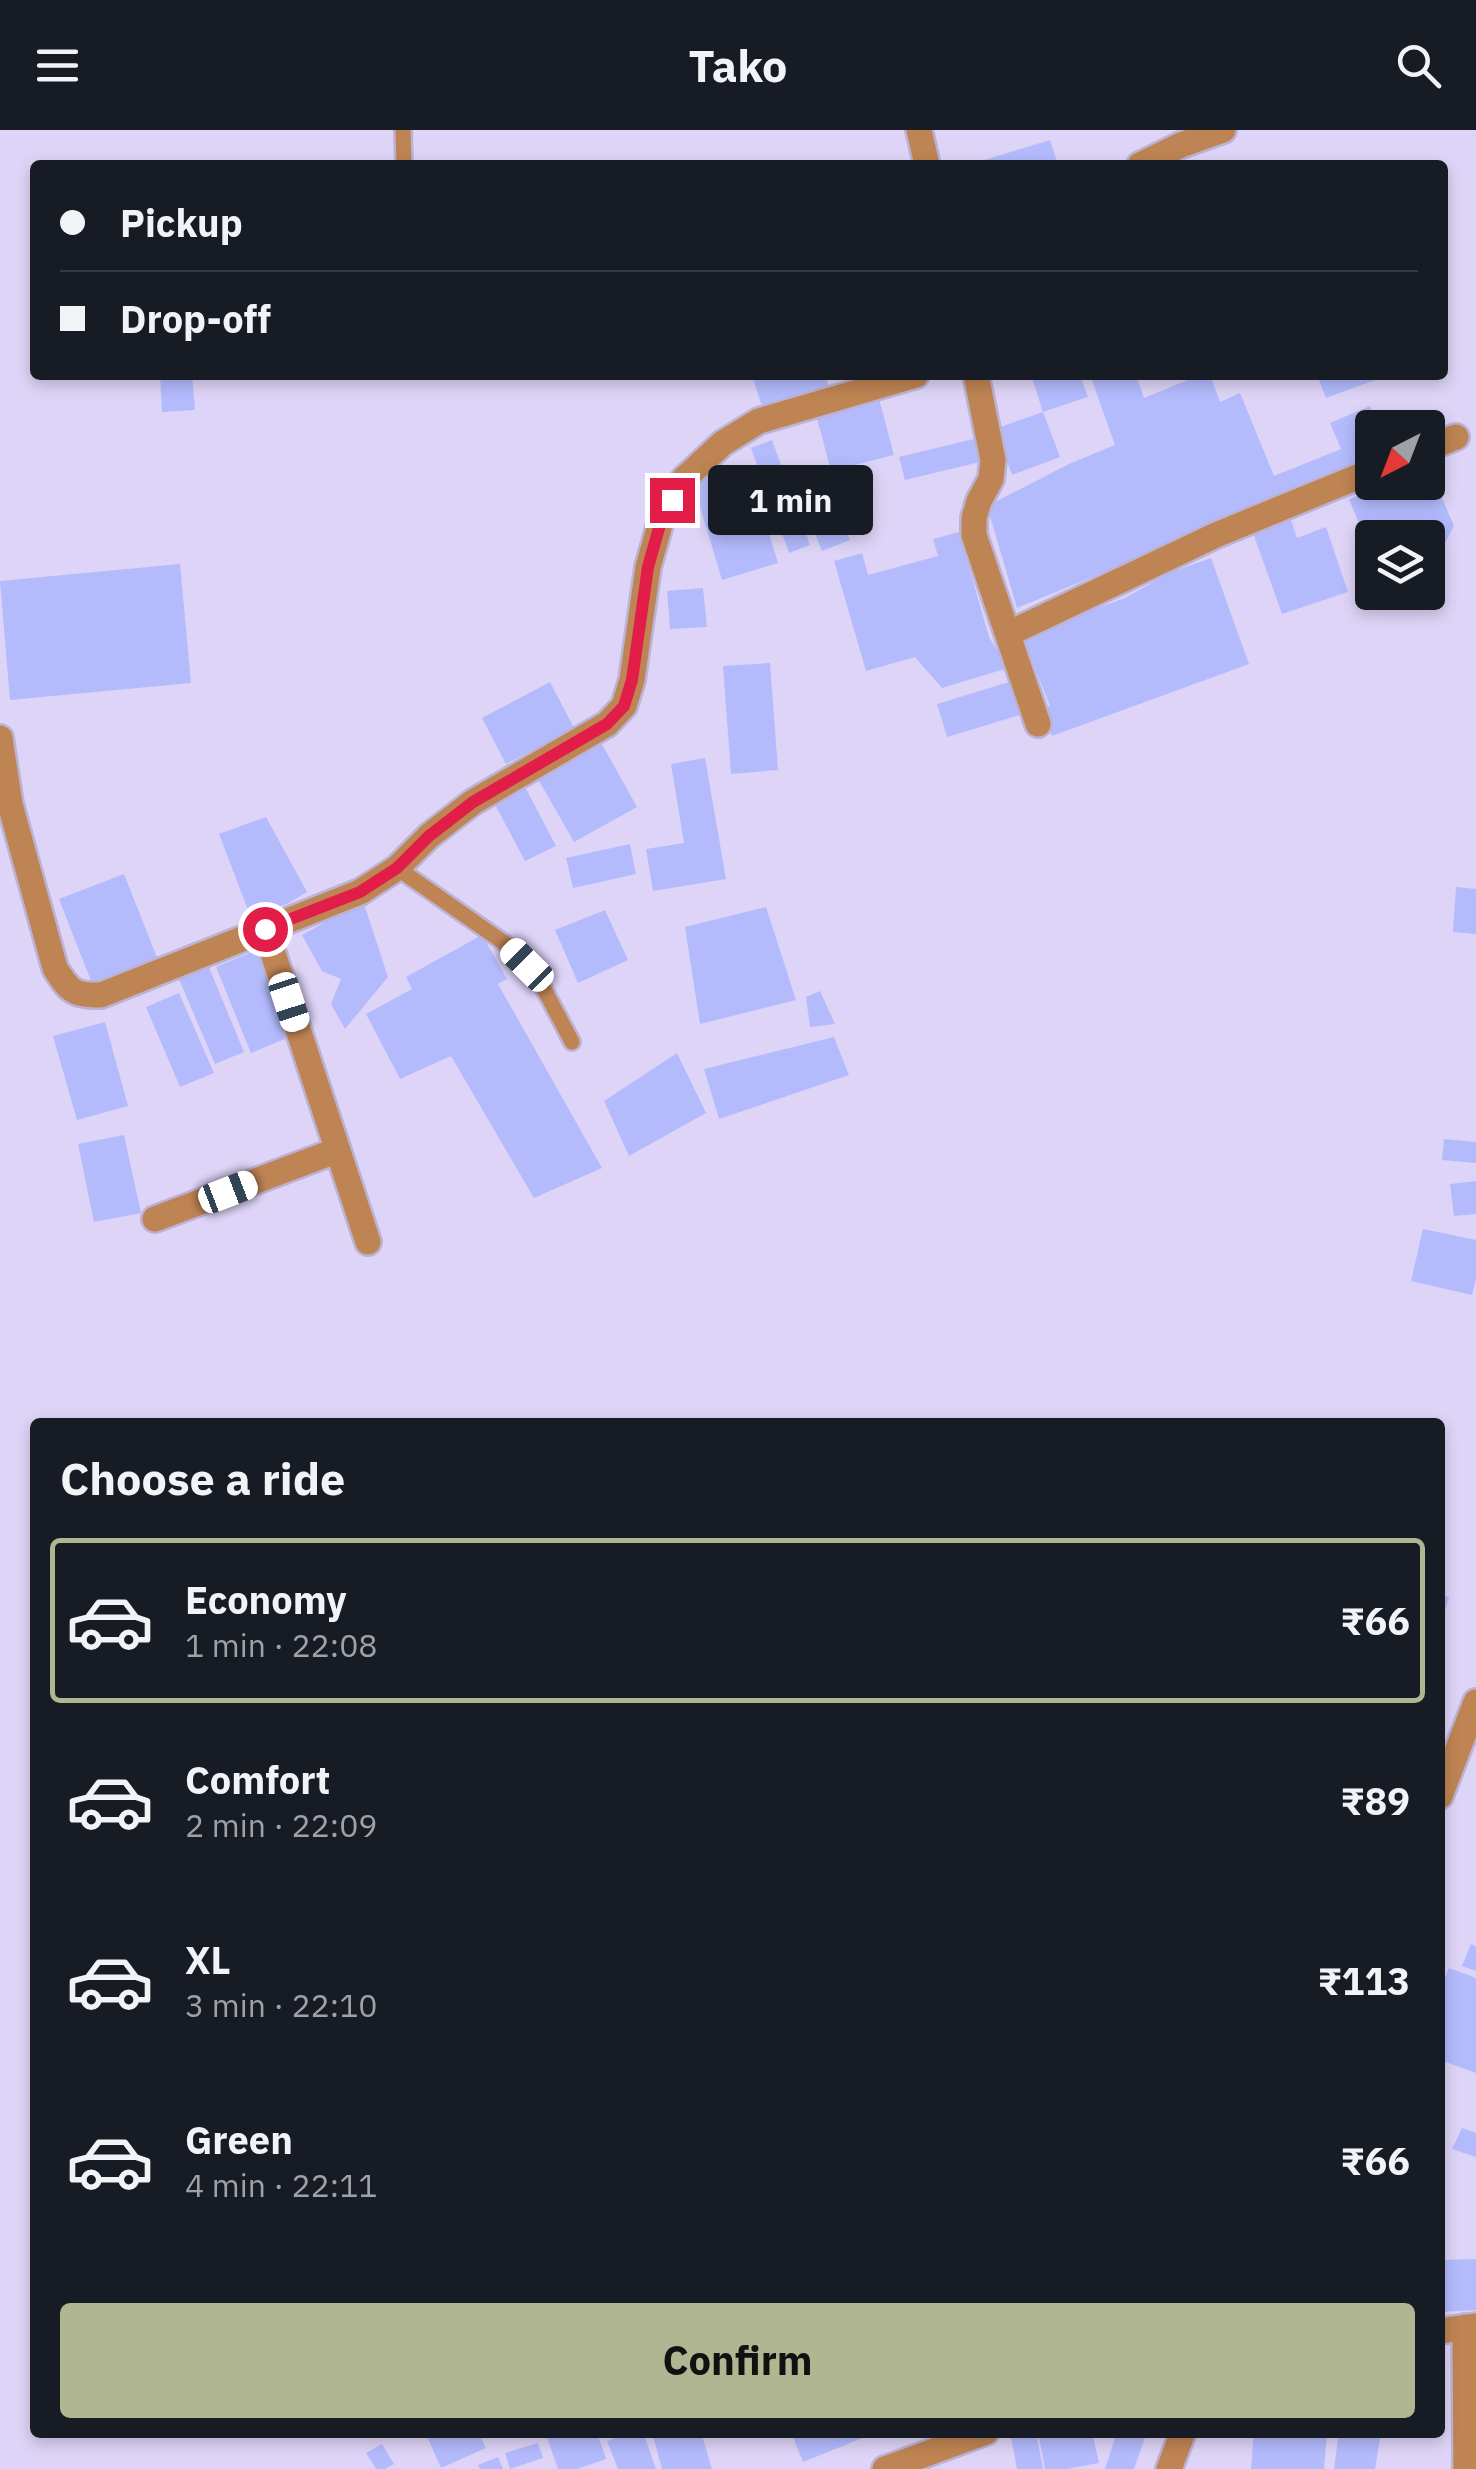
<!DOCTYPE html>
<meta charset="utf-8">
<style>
:root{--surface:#171b24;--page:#242831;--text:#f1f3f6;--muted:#9ea1a6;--line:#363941;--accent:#afb691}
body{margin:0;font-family:"IBM Plex Sans",sans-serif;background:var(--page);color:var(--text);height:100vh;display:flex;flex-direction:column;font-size:38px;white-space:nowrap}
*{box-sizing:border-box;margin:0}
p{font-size:32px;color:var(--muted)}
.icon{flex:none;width:55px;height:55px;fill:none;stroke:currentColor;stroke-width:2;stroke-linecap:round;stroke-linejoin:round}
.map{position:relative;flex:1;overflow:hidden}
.panel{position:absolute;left:30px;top:1288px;width:1415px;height:1020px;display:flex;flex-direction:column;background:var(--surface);border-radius:10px;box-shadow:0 5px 15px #0003}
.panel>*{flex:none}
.hud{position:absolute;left:30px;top:30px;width:1418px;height:220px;border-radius:10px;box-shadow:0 5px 15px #0003;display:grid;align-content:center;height:220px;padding:0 30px;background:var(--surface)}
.needle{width:65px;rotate:222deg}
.tools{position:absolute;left:1355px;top:280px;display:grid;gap:20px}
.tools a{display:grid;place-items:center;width:90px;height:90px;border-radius:10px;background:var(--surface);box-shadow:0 5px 15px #0003;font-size:50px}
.end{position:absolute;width:45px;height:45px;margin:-22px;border:12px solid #e11d48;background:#fff;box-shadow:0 0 0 5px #fff}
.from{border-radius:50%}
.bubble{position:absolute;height:70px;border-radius:10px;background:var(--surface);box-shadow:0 5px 15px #0003;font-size:32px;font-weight:700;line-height:70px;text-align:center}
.car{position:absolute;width:30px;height:60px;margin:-30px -15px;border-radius:12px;box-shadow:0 0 8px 2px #0007;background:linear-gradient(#fff 24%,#345 0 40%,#fff 0 76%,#345 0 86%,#fff 0)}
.hud b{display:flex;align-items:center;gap:35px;height:95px;font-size:38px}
.hud b+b{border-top:2px solid var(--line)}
.hud i{width:25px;height:25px;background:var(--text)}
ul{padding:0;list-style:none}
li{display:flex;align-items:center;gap:30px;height:165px;margin:0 20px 15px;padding:0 10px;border:5px solid transparent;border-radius:10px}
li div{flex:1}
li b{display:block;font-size:38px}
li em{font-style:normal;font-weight:700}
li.current{border-color:var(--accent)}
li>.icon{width:90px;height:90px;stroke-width:1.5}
h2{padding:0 30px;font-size:45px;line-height:120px}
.cta{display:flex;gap:20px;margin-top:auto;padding:20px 30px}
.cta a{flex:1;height:115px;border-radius:10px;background:var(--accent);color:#111;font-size:40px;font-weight:700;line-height:115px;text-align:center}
header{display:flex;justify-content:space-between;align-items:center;height:130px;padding:0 30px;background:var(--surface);font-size:45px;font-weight:700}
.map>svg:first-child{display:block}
</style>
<header><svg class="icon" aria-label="menu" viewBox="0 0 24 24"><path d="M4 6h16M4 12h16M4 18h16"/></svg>Tako<svg class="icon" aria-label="search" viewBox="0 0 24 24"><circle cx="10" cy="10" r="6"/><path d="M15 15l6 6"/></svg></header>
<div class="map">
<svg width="1476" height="2339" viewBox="0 0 1476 2339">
<rect width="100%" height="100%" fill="#ded4f7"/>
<!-- building -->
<path fill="#b3bbfd" d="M1050,10L1058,35H972L971,34Z
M445,30L494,32V35H445Z
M160,245H192L195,280L162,282Z
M752,245H825L830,260L763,280Z
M1031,245H1080L1088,267L1043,282L1060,327L1012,345L995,299L1043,282Z
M1090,245H1136L1144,268L1200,245H1210L1220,272L1240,263L1274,346L1341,319L1330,293L1370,276L1379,298H1372V332L1017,478L987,376L1069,334L1115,315Z
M1317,245H1389L1326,268Z
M878,265L894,325L831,341L815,281Z
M978,308L984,331L905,350L899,327Z
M772,310L810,415L789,423L751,318Z
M727,340L732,354L752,348L778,433L722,450L692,350Z
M1431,342L1454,396L1428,444V408H1372V426L1349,369L1400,352H1428V344Z
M827,352L850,410L822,421L799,363Z
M1291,390L1297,408L1326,397L1348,462L1282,484L1253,403Z
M959,402L989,507L1008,538L942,558L915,527L866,541L834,431L862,423L868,445L938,426L933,409Z
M1211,428L1249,534L1052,606L1042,579L1050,576L1022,505L1125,468L1169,443Z
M180,434L191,553L10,570L0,451Z
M703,458L707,497L670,499L667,461Z
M1387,462H1412L1392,475Z
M770,533L778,640L731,644L723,536Z
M550,552L574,598L506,634L482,588Z
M1009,552L1020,585L947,607L937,574Z
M598,607L637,677L574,712L534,642Z
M705,628L726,749L653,761L646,719L684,713L671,634Z
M523,653L556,716L525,731L492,669Z
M266,687L307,762L287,774L250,785L219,704Z
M630,714L636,744L573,758L566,728Z
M124,744L160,835L95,861L59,769Z
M1456,757L1476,759V804L1453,802Z
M363,771L388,847L345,899L331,874L341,849L322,841L302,805Z
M766,777L796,870L700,894L685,797Z
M605,780L628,830L578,853L555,800Z
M482,805L507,849L498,854L602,1038L534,1068L451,926L400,949L366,884L412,859L406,847Z
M261,818L297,904L251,923L216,837Z
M206,830L244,922L215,934L176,842Z
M820,861L835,894L810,897L806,867Z
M179,863L214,943L180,957L146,877Z
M105,892L128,976L77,990L53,906Z
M834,907L849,945L719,989L704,939Z
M677,923L706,983L629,1026L604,971Z
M124,1005L141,1083L94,1092L78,1014Z
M1444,1009L1476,1012V1033L1442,1030Z
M1476,1051V1084L1454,1086L1450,1054Z
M1423,1099L1476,1110V1148L1472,1165L1411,1151Z
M1440,1465L1449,1467L1441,1495H1440Z
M1471,1814L1476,1816V1841L1462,1836Z
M1449,1838L1476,1848V1943L1440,1930V1861Z
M1462,1998L1476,2003V2027L1452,2019Z
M1476,2129V2180L1440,2182V2130Z
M425,2302H478L486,2318L441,2338Z
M545,2302H597L606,2329L577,2339H558Z
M630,2302H643L656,2339H618L607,2311Z
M652,2302H701L712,2339H662Z
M791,2302H875V2303L803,2332Z
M1010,2302H1036L1043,2339H1017Z
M1038,2302H1092L1099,2333L1067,2339H1045Z
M1117,2302H1147L1134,2339H1105Z
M1254,2302L1327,2304L1324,2339H1251Z
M1339,2302H1381L1375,2339H1334Z
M538,2313L543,2328L510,2339L505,2323Z
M382,2314L394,2334L385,2339H376L366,2323Z
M498,2327L503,2339H480L478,2335Z"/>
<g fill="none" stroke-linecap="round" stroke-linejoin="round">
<!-- service casing -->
<g stroke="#bcb3d4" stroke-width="20">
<path id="service" d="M403,0L404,35
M397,738L506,814L527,835L544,859L572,912"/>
</g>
<!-- minor casing -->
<g stroke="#bcb3d4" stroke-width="30">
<path id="minor" d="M919,0L927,35
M1140,35L1181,15L1223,0
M976,245L993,330L991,349L979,371L974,388V405L1038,594
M1428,318L1456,307
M1008,504L1216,405L1372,341
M0,608L10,674L55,838C69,861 74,866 101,865L360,762L397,738L429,706L473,672L607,594L624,576L632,550L648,437L661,391L684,349L723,313L759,291L916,245
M265,799L368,1112
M155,1089L338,1020
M1440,1666L1476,1572
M1465,2197L1466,2339
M1440,2201L1476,2196
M885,2339L986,2302
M1169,2339L1183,2302"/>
</g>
<!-- service -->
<use href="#service" stroke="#bf8453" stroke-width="15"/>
<!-- minor -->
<use href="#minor" stroke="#bf8453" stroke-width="25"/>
</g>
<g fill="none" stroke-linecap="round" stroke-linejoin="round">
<!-- route -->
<path stroke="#e11d48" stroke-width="12" d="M265,799L360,762L397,738L429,706L473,672L607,594L624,576L632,550L648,437L661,391L672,370"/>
</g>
</svg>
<div class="tools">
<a><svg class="needle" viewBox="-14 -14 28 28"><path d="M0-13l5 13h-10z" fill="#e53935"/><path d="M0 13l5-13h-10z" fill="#9ea1a6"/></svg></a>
<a><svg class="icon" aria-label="layers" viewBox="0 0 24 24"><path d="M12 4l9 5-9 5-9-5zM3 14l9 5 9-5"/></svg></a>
</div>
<i class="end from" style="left:265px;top:799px"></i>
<i class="end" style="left:672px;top:370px"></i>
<div class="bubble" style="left:708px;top:335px;width:165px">1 min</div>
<i class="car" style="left:527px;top:835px;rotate:315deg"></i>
<i class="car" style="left:289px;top:872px;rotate:162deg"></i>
<i class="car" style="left:228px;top:1062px;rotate:69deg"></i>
<div class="hud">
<b><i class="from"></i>Pickup</b>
<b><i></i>Drop-off</b>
</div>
<section class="panel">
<h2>Choose a ride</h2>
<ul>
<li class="current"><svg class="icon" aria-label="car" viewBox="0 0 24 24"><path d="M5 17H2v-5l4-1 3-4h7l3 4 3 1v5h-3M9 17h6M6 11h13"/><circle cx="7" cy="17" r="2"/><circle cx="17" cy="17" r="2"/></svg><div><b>Economy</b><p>1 min · 22:08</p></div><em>₹66</em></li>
<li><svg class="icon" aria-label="car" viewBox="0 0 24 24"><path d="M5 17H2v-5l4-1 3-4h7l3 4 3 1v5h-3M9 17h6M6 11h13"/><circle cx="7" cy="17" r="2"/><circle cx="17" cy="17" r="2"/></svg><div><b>Comfort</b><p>2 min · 22:09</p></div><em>₹89</em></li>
<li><svg class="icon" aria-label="car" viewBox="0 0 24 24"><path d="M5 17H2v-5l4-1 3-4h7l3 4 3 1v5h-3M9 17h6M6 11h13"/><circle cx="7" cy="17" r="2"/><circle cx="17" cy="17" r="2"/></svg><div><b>XL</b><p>3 min · 22:10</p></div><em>₹113</em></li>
<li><svg class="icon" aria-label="car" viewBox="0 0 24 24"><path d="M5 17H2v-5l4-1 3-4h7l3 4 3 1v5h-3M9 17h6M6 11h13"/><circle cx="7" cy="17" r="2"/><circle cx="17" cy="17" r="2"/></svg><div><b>Green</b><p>4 min · 22:11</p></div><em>₹66</em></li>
</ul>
<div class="cta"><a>Confirm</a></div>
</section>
</div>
